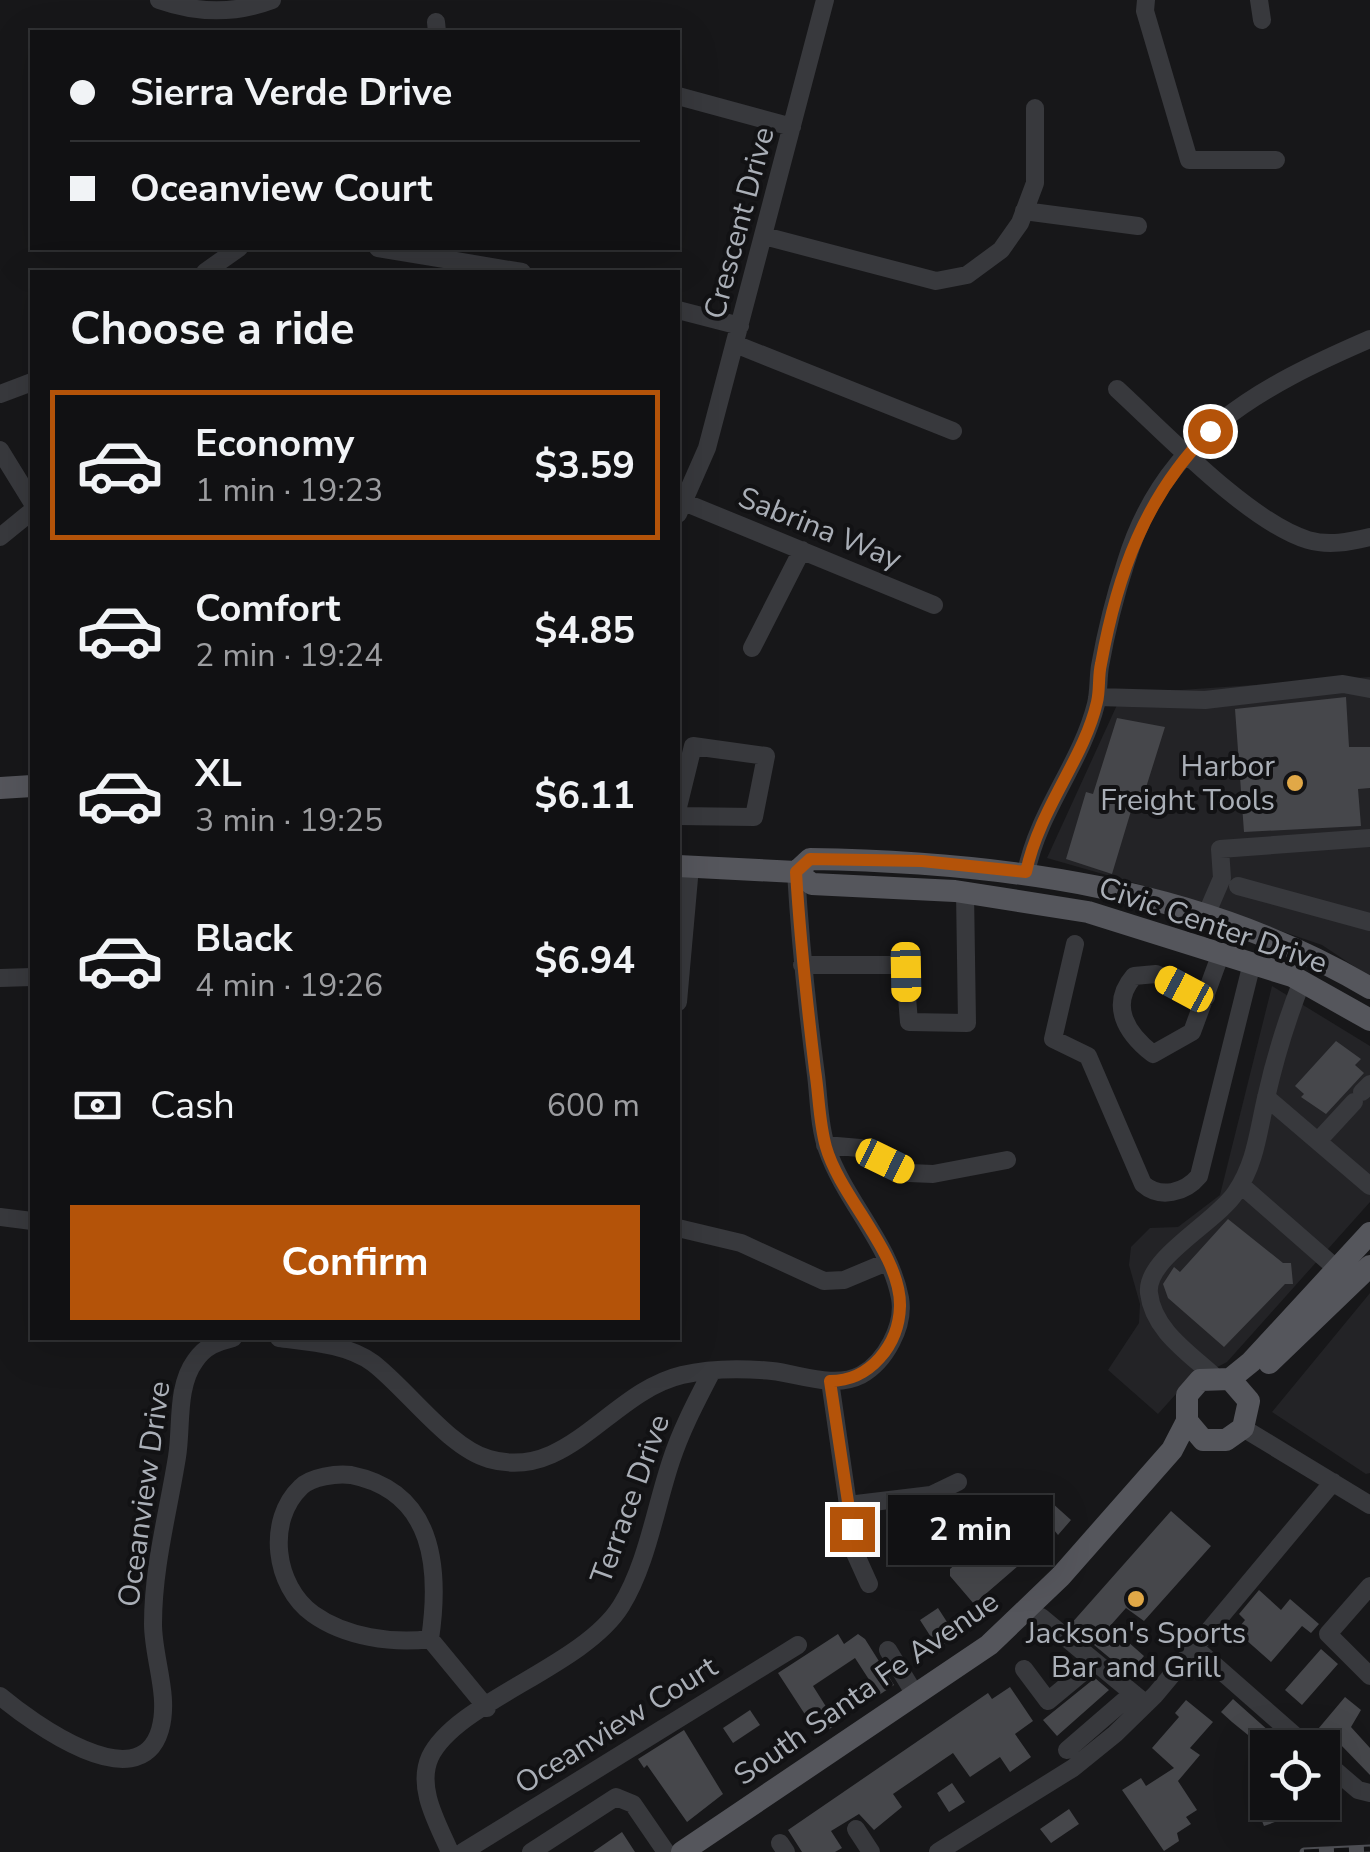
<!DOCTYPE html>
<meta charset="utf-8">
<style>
:root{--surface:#111113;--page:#1a1a1c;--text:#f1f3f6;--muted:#9c9da0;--line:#303133;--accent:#b45309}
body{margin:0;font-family:"Nunito Sans",sans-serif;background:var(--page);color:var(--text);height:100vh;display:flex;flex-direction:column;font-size:38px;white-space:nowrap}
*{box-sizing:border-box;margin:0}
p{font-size:32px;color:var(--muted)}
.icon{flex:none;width:55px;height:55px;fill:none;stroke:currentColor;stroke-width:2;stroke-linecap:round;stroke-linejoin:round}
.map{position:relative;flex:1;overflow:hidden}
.panel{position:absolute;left:30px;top:270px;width:650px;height:1070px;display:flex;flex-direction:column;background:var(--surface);border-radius:0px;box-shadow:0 10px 40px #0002,0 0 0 2px var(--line)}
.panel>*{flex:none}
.top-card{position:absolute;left:30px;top:30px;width:650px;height:220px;border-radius:0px;box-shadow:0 10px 40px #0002,0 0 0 2px var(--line);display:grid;align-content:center;height:220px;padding:0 40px;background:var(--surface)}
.fabs{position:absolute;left:1250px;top:1730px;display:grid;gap:20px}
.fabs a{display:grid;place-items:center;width:90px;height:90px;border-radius:0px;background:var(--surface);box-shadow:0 10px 40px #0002,0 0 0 2px var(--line);font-size:50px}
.end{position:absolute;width:45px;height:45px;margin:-22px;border:12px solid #b45309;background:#fff;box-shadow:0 0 0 5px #fff}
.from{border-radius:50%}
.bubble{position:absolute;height:70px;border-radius:0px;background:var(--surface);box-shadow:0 10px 40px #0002,0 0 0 2px var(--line);font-size:32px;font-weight:700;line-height:70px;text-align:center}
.car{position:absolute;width:30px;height:60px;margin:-30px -15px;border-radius:12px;box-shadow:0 0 8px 2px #0007;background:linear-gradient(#f5c518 24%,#345 0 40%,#f5c518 0 76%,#345 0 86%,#f5c518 0)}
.top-card b{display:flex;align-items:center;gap:35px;height:95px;font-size:38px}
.top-card b+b{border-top:2px solid var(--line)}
.top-card i{width:25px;height:25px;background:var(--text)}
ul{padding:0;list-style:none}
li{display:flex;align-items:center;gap:30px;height:150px;margin:0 20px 15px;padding:0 20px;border:5px solid transparent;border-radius:0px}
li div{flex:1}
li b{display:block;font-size:38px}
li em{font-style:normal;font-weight:700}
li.current{border-color:var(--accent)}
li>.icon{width:90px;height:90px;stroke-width:1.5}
h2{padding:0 40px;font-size:45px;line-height:120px}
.pay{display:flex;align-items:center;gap:25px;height:110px;padding:0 40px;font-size:38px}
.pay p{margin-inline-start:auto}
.button{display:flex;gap:20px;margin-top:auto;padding:20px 40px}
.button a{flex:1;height:115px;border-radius:0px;background:var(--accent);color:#fff;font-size:40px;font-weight:700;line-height:115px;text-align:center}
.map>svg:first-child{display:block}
</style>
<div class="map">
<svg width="1370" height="1852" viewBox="0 0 1370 1852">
<rect width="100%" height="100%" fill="#171719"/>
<!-- built -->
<path fill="#232326" d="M1370,677V977L1322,945L1166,892L1047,858L1122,694Z
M1272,986L1370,1046V1202L1227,1362L1185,1384L1158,1414L1108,1370L1139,1323L1140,1304L1129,1265L1131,1247L1150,1228L1178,1227L1220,1195Z
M1370,1293V1473L1366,1474L1272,1412Z"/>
<!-- building -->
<path fill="#46474b" d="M1346,697L1349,747H1370V788L1358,789L1361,826L1244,832L1235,709Z
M1117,718L1165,727L1138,813L1131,811L1112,874L1066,859L1086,792L1093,794Z
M1336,1041L1361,1059L1355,1065L1364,1073L1326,1114L1301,1097L1304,1094L1295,1086Z
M1228,1219L1283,1263H1291L1293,1284H1285L1224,1347L1168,1298L1163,1284L1174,1267L1180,1272Z
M1051,1502L1071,1520L1058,1535L1054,1530L1048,1537L1032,1523Z
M1171,1511L1211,1546L1144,1621L1126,1608L1110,1626L1144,1656L1129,1674L1070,1625Z
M1005,1538L1025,1560L974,1604L950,1576V1569L971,1550L976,1555L992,1541L997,1546Z
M1259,1590L1281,1610L1290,1599L1319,1624L1311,1633L1302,1626L1271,1662L1236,1631L1245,1620L1239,1614Z
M938,1608L956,1636L938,1648L920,1620Z
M838,1634L844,1644L858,1634L865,1639L894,1685L879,1695L855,1658L813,1686L837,1724L819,1736L778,1673Z
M1321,1649L1338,1664L1302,1705L1285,1690Z
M1095,1678L1109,1690L1057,1736L1043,1720Z
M1010,1687L1033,1721L1015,1734L1031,1757L1010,1772L1000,1757L970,1777L953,1753L893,1794L902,1807L874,1830L859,1814L831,1831L842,1848L835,1852H802L788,1830L988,1693L992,1699Z
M1345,1697L1361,1710L1351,1727L1370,1748V1775L1339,1743L1330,1748L1313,1735Z
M1233,1699L1288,1748H1264L1232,1722L1221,1712Z
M1186,1700L1213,1722L1190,1748L1200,1755L1178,1781L1197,1810L1186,1817L1191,1824L1177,1833L1179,1841L1164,1851L1122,1790L1141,1778L1146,1786L1174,1768L1152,1748L1179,1717L1175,1713Z
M750,1710L760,1725L733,1743L723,1728Z
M684,1730L723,1794L687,1822L647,1765L644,1768L638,1759Z
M952,1783L965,1802L949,1812L937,1793Z
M1264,1802H1299L1303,1812L1264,1826L1256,1806Z
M1069,1809L1079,1824L1051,1843L1040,1829Z
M622,1832L635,1852H593Z"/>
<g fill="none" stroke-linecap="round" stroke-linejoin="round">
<!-- minor -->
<path stroke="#38393d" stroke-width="18" d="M159,0C196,13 235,14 272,0
M1146,0L1145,11L1189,160H1276
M1259,0L1262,20
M436,22L437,32
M678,96L792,127
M1024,211L1138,226
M764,236L936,281L967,275L1001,250L1020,223L1035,183V108
M378,248L522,272
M205,272L239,248
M678,310L740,326
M735,344L953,431
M1117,389C1165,433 1249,522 1308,540C1329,546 1349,542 1370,537
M0,394L32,382
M0,450L32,502
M686,503L934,605
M678,514L707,448L825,0
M0,537L32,511
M752,648L802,550
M1097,697L1205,700L1343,684L1370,689
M678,807L693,746L766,756L754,817L678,816
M1026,873C1038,811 1081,764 1096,704C1099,692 1098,678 1100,666C1106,632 1115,596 1126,562C1164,437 1259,387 1370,339
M1238,886L1370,922
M1206,915L1222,878L1220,849L1370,838
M1075,944L1053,1039L1088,1056L1143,1184C1160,1199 1185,1193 1199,1176L1252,963
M802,965H898L905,971L909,1022L967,1023L965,892
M0,978L32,977
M1206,997L1156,974L1134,976C1109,1005 1126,1033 1153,1054L1192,1032L1221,953
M678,1002L690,867
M1362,1092L1370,1084
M1266,1097L1370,1186
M1318,1141L1354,1102
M825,1145L860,1148L909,1173L933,1174L1007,1160
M1241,1185L1337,1269
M0,1217L32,1221
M678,1228L741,1243L824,1281L844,1280L887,1262
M279,1338C310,1342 347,1344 373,1363C407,1389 449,1448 489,1459C568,1482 610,1392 682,1375C711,1368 742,1368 772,1371C800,1374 834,1389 861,1375C885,1362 905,1326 900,1298C890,1244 845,1201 827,1149C819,1127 819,1099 816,1075C807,1007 800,940 796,872
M1214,1376C1189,1353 1153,1330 1149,1293C1145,1258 1217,1222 1236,1192C1256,1162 1258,1132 1266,1098C1275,1058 1287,1019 1302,981
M830,1381L855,1553L869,1584
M1243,1428L1370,1505
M848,1505L931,1495L958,1482
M1370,1586L1328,1634L1370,1676
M1041,1617L1146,1704
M430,1639C393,1644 345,1637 313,1614C274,1586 266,1520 301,1487C311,1477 337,1473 351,1475C436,1492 440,1571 430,1639L487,1708
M1194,1647L1309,1748
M888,1650L916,1696
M1024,1669L1048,1701L1095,1662
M0,1696C31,1722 139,1801 160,1730C170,1696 153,1658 153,1624C153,1567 168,1513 177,1457C182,1427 176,1387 195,1361C205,1346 217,1342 233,1338
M1067,1750L1133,1693
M1322,1759L1358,1790L1370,1793
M856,1829L871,1852
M780,1843L786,1852
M450,1852C438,1824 416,1788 430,1757C456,1702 583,1667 621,1606C647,1564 655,1509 671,1461C681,1430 697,1400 712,1371
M463,1852L798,1645
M531,1852L616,1797L633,1804L666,1852
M938,1852L1073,1768L1115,1734L1155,1695L1333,1482"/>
<!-- major -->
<path stroke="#55565c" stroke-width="22" d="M0,788L32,786
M678,866L796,872L812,884L955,891L1088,912L1292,976L1370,1020
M796,872L810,859C1002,862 1202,888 1370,988
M1269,1363L1370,1266
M1230,1379L1251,1362L1370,1233
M682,1852L989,1645L1061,1576L1172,1450L1187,1421V1395L1200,1380L1230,1379L1249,1401L1243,1428L1226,1440H1203L1187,1421"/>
<!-- rail casing -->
<g stroke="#4e4f54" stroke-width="9">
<path id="rail" d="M1304,1852L1370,1849"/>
</g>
<!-- rail -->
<use href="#rail" stroke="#121214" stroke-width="5" stroke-dasharray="15" stroke-linecap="butt"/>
</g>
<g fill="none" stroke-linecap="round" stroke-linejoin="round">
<!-- route -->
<path stroke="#b45309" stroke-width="12" d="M852,1529L830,1381C870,1381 899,1345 900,1306C901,1254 840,1197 826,1147C819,1123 819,1095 815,1070C807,1004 800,938 796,872L810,859L922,861L1026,872C1040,807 1084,759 1097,702C1100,690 1098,676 1101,664C1117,575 1145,496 1210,431"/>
</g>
<!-- markers -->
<g fill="#e1a847" stroke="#121214" stroke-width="4">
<circle cx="1295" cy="783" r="10"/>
<circle cx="1136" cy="1599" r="10"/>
</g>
<g text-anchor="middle" stroke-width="8" stroke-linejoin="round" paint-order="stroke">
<!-- street labels -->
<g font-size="30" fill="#aaafb7" stroke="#121214">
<text transform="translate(739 223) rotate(-75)" y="10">Crescent Drive</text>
<text transform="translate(820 528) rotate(22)" y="10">Sabrina Way</text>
<text transform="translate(1213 925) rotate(19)" y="10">Civic Center Drive</text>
<text transform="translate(144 1494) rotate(-82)" y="10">Oceanview Drive</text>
<text transform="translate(630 1499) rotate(-70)" y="10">Terrace Drive</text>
<text transform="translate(866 1688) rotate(-35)" y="10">South Santa Fe Avenue</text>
<text transform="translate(616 1725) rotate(-32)" y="10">Oceanview Court</text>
</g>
<!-- poi labels -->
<g font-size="30" fill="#aaafb7" stroke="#121214" text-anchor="end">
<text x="1275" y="776">Harbor<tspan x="1275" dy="34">Freight Tools</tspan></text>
<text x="1136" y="1643" text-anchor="middle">Jackson's Sports<tspan x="1136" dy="34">Bar and Grill</tspan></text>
</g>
</g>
</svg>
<div class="fabs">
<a><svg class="icon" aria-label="locate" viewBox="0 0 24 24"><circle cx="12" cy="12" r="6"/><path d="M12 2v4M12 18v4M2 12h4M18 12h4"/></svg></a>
</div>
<i class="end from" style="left:1210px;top:431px"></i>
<i class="end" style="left:852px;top:1529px"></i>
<div class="bubble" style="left:888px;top:1495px;width:165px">2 min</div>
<i class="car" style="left:906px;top:972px;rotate:179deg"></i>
<i class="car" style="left:1184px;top:989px;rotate:298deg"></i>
<i class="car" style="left:885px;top:1161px;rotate:116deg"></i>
<div class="top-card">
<b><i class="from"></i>Sierra Verde Drive</b>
<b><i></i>Oceanview Court</b>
</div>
<section class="panel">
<h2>Choose a ride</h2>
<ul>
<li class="current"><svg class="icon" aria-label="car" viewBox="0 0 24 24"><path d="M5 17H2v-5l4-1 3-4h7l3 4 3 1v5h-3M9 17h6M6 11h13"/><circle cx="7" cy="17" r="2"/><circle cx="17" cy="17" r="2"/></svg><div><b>Economy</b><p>1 min · 19:23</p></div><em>$3.59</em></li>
<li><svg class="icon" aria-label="car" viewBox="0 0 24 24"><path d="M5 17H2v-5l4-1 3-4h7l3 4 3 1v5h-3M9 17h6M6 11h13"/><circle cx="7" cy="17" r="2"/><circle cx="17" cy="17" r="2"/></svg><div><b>Comfort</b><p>2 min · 19:24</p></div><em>$4.85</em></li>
<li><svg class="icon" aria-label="car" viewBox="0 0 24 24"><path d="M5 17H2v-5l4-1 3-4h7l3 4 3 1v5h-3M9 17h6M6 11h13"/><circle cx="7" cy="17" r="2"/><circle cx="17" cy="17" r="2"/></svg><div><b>XL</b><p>3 min · 19:25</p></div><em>$6.11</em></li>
<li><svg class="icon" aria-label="car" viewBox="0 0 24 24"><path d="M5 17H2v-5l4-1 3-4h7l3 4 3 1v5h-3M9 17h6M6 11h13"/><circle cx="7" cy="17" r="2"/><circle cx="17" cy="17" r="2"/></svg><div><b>Black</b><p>4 min · 19:26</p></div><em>$6.94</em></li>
</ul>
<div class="pay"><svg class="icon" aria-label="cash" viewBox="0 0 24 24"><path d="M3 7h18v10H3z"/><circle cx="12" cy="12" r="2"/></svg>Cash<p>600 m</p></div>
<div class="button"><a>Confirm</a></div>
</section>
</div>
